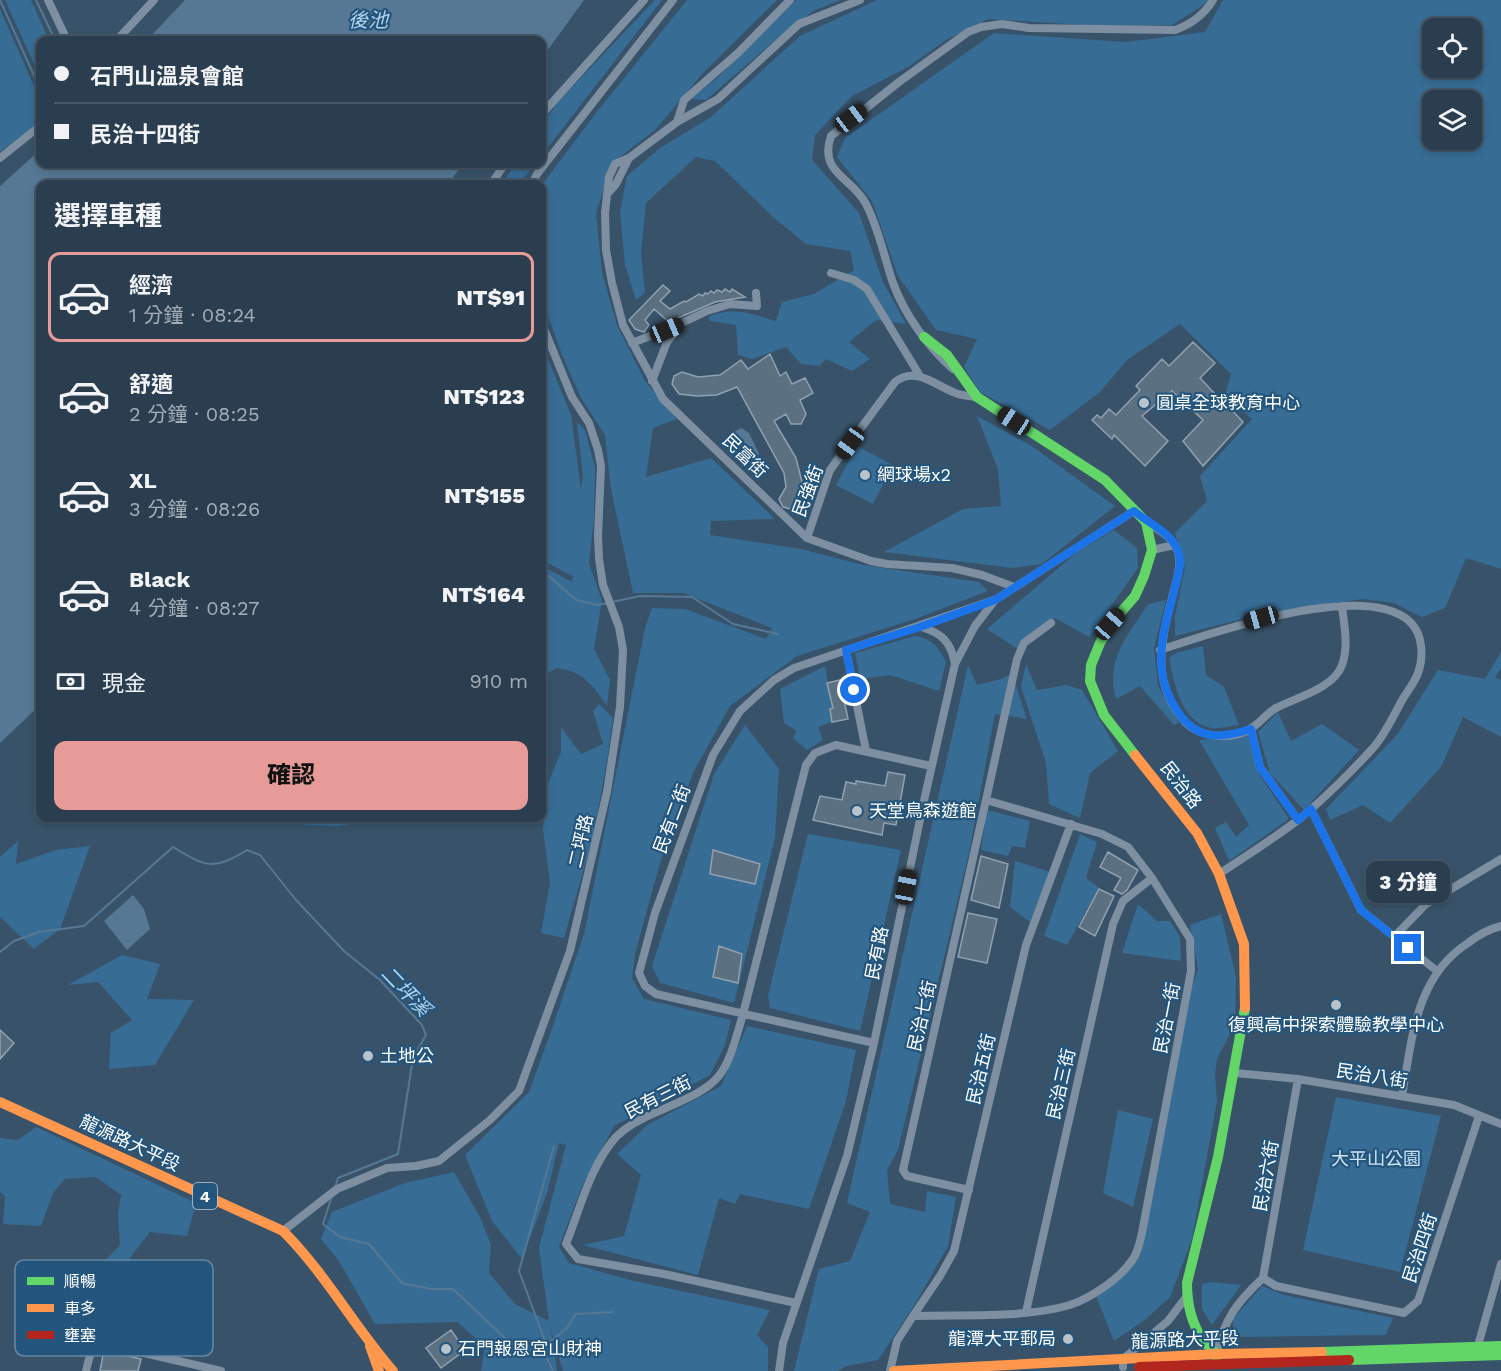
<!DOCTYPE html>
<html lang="zh-TW">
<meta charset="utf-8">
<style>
:root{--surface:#2a3e4f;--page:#364959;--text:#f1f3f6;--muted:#a5aeb7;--line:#465766;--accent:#e69b98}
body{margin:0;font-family:"Work Sans","Noto Sans TC",sans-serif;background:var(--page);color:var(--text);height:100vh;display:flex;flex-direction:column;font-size:22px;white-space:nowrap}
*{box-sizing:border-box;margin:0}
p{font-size:20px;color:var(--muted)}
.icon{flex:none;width:33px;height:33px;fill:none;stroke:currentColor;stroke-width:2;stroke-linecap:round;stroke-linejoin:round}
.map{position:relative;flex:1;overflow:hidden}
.sheet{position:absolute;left:36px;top:180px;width:510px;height:642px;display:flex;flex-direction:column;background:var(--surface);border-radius:12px;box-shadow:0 3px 9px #0003,0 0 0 2px var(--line)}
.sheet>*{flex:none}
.banner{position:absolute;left:36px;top:36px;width:510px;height:132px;border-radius:12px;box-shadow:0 3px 9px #0003,0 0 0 2px var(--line);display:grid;align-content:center;height:132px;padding:0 18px;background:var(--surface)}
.controls{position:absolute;left:1422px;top:18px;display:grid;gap:12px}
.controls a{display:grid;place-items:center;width:60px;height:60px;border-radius:12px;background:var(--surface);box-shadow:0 3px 9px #0003,0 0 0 2px var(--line);font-size:30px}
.end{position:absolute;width:27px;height:27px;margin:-14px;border:8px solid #1a73e8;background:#fff;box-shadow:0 0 0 3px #fff}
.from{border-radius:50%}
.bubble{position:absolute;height:42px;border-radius:12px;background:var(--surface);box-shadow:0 3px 9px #0003,0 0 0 2px var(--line);font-size:20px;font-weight:800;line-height:42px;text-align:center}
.car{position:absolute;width:18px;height:36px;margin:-18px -9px;border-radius:8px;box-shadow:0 0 4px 2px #0007;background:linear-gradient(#222 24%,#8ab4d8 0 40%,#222 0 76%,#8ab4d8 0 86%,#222 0)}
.banner b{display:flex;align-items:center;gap:21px;height:57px;font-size:22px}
.banner b+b{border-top:2px solid var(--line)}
.banner i{width:15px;height:15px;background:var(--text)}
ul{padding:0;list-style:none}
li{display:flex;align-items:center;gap:18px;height:90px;margin:0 12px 9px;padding:0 6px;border:3px solid transparent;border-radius:12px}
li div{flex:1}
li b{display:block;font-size:22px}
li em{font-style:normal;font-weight:800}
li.current{border-color:var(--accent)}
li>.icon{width:54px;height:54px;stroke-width:1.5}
h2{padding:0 18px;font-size:27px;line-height:72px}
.pay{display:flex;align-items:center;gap:15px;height:66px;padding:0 18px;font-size:22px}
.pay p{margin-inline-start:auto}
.button{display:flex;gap:12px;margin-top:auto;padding:12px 18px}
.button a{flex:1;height:69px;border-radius:12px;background:var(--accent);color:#111;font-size:24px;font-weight:800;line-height:69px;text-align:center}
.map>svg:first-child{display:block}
</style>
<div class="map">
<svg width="1501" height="1371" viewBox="0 0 1501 1371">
<rect width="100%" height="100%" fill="#385369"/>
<!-- green -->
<path fill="#376c94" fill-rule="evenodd" d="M5,0H31L49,40H40V77Z
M655,0H662L542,155V125L558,102Z
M687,0H777L704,72L655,130L612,163L596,213L602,273L617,325L645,381L677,419L653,428L646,477L711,458L775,519L711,521L710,535L801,549L863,565L979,582L988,591L915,619L797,656L730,706L693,773L660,863L635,954L632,978L644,999L731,1020L725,1045L710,1075L614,1126L582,1186L559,1247L569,1263L634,1281L770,1310L757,1335L768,1347V1371H563L551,1330L557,1371H481L485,1346L457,1322L375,1324L339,1261L321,1239L332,1212L405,1183L454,1172L480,1217L491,1245L489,1273L515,1304L549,1321L539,1248L566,1145L559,1143L547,1193L522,1259L492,1221L465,1155L529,1092L554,1023L584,934L645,628L652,608L685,609L766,639L772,628L683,593H633L611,489L605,435L581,398L562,355L542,299V189L544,182L596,113Z
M796,0H841L815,10L781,35L706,100L691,99L717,78Z
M877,0H1211L1172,25L1101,26L988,19L946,40L908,67L852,96L815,135L812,160L859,213L883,282L906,324L876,320L849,342L870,359L852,371L826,359L820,366L801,364L786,347L752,359L738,355L736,325L710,321L708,317C734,306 750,314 776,321L782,302L814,294L854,270L850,251L806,244L773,217L715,161L696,157L646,203L641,253L645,293L636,300L625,265L620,212L627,176L660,148L711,117L800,36Z
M1223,0H1501V569L1466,558L1445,608L1422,617L1394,603L1363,599L1262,614L1175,636V616L1185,568L1175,533L1207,501L1200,476L1252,419L1225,396L1231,374L1180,324L1127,360L1100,392L1050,430L980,392L964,367L977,339L936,330L898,276L872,201L837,157L845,138L994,33L1126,42L1205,32ZM1432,28H1472V68H1432ZM1432,100H1472V140H1432Z
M0,9L40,100V118L29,131L0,152Z
M516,164H535L519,184H501Z
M542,344L571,415L581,489L583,477L577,422L585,430L595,468L594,517L589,564L602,600L594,649L610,680L607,706C592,684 583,671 556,668L542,677V566L572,582L573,574L572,576L542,560Z
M977,416L1030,445L1115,506L1042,564L1013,568L884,552L963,509L1001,506L998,469Z
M857,446L893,465L873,504L836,485Z
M1114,530L1137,548L1138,568L1089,637L1055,618L1019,650L987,629L1075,554Z
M1166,600L1154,648L1158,686L1179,723L1174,725L1140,686L1116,699C1105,659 1128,636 1148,604Z
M915,636C932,638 939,648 946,662L939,691L890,675L860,679L855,653Z
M1203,646L1206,675L1224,687L1239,725C1230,726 1219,729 1211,728C1181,722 1174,683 1169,658L1176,653Z
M1501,652V668L1495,677L1501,680V737L1463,717L1441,767L1390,823L1363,805L1330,820L1326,809L1397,735L1438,670L1485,679Z
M1026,664L1037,690L1066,685L1082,690L1118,751L1090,773L1080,818L1049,804L1046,763L1021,687Z
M968,665L977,685L1001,679L1012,674L1027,719L995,714L969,853L898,1150L887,1170L890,1204L925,1212L927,1191L956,1197L948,1246L915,1304L878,1360L847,1366L837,1371H794L819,1269L850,1261L870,1212L847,1203Z
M825,666L833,708L830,709L832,722L818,727L823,740L807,750L793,738L797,731L784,723L780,689Z
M599,704L613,718L607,761L593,837L564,938L541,933L550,883L543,829L547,786L561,752V727L581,754L603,744L593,711Z
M1278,712L1291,741L1322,724L1359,750L1304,810L1270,773L1258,732Z
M745,725L779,769L775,838L734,1003L660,983L652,966L714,774Z
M1248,735L1259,774L1289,819L1229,861L1215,828L1226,822L1236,837L1249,825L1199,740Z
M987,810L1030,821L1025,848L1012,846L1008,856L981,850Z
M280,818H407L336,826L273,823Z
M808,834L901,850L860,1031L770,1008L768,995Z
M1080,834L1097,842L1086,878L1099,888L1067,945L1044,936Z
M18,841L16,864L56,850L90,846L60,929L34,949L0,917V857Z
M1015,861L1050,872L1030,922L1010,907Z
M1138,904L1157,921H1170L1180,937L1181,961L1122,953Z
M1221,914L1236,977L1235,1024L1217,1059L1215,1075L1217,1101L1192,1239L1170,1297L1146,1319L1114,1341L1096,1296L1132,1264L1154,1179L1191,990L1198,969L1190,925Z
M122,955L160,964L147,999L194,1000L155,1065L109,1069L111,1033L132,1020L98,982L68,985Z
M747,1026L856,1050L846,1101L809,1209L740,1194L735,1204L719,1198L698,1275L583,1245L624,1236L641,1175L617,1154L647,1125L721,1086Z
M1336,1097L1441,1116L1400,1272L1303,1250Z
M1118,1110L1153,1119L1133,1207L1103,1193Z
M36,1127L196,1203L187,1236L150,1232L123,1267L83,1307L73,1323L68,1315L67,1301L120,1245L118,1214L121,1195L96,1177L65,1179L53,1193L41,1226L3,1224L5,1196L0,1192V1138L18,1140Z
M1211,1282L1241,1285L1212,1325L1202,1309V1284Z
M1262,1286L1284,1295L1393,1318L1386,1335L1233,1337V1319Z"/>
<!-- water -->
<path fill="#567894" d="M185,0H584L542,58V40H147Z
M40,150V164H463L448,184H40V705L0,743V186Z
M741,428L749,433L759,454L749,460L741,445L730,441L732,433Z
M133,895L144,909L150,929L127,950L104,921Z"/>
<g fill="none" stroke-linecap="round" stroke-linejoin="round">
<!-- stream -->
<path stroke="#567894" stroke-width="2" d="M0,0L40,89
M36,0L55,40
M542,570L576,600L598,605L640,596L692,597L733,624L778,634
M0,952L14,941L39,932L84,926L173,847C206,867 213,871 247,850L260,855L296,900L344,951L380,980L422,1025L426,1035L413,1058L398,1154L338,1178L335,1188
M331,1199L323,1224L340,1237L369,1244L402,1283L431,1289H453L507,1340L530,1354L542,1348L553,1371
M546,1344L519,1271L554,1146
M542,1348L566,1329L576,1314L613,1312"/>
</g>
<!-- building -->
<path fill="#5b7081" stroke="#91a1af" stroke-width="1.5" d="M663,285L670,291L660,301L670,309L684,301L686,302L699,294L703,296L705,293L708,294L711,291L714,293L717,290L722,292L725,289L730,292L732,289L745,297L715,302L669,322L654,309L645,320L649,325L644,332L635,329L629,320Z
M1193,342L1215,363L1200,378L1216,395L1210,401L1220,411L1227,405L1243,422L1203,466L1183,441L1203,420L1172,391L1142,416L1168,441L1145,466L1114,435L1112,439L1092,420L1097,415L1101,418L1109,409L1116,415L1140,390L1136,386L1162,359L1169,366Z
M770,354L780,376L786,372L792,384L805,378L813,393L800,400L806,414L801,424H791L786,414L774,421L796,458L802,482L801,501L791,509L783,507L779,499L786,487L784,473L737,387L717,395L697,396L679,394L672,384L674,376L682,372L698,377L720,375L741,360L748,369Z
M840,680L848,719L832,722L830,709L833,708L827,683Z
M888,772L905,775L896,825L884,823L882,835L813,820L820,796L842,800L846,782L856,784V781L885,786Z
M713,850L760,864L755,884L710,874Z
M1108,852L1138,870L1127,890L1122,894L1114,890L1121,878L1100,867Z
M981,856L1008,864L999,908L971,900Z
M1099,889L1114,896L1095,936L1079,927Z
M968,913L997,919L987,963L958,957Z
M719,946L742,954L738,983L713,977Z
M0,1030L14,1043L0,1059Z
M451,1330L465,1350L441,1368L426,1348Z
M104,1350L141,1359L138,1371H100Z"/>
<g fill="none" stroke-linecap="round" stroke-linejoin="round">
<!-- street -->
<path stroke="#7d8fa0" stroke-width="8" d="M48,0L67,40
M860,0L799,24L718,99L677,122L629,158L615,164L609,177L605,213L606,250L612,283L623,325L663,399L807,538L871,561L887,564L952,568L982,575L1014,587
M117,40L154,0
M542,114L644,0
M677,122L684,100L739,52L790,0
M0,158L40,126
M491,184L505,164
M532,184L537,174L673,0
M608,193L616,184L629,158
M831,273L854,280L867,289L920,376
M632,343L681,324
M953,369C927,346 905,315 893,283C884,257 879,229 866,204C853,178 818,173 831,136L899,82L968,32L981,27L1002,24L1029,28L1175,30C1192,24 1204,15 1213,0
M652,381L667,342L682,323L707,311L730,304L757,306L756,293
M1146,522C1160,530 1177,540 1179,557C1181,571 1175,585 1172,598C1160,642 1151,685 1186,723C1201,738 1232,740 1250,729C1261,723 1267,712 1278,707C1298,697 1334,688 1342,665C1349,646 1344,625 1342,606
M807,538L830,470L895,382C916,365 937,387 958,394C964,396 971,396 977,397
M1152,550L1174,545
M921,627C942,633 951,642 955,664
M846,650L866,751
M1160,650C1205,635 1413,561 1421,646C1422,654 1421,665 1418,673C1414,684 1405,694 1400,704C1392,719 1385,734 1374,747C1354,769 1321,802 1298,820C1273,839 1246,856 1219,874
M1251,729L1260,767L1298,820
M1311,809L1361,910L1437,971
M1394,937L1426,904L1501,859
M874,1043L656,994L645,986L639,973L655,913L713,755L740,711L774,680L794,668L994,600
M1235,1073L1298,1079L1454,1105L1501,1124
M1402,1096C1412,1040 1415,977 1468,943C1477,936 1489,929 1501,926
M969,1190L907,1176L903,1170L986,800
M283,1231L337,1189L387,1168L416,1166L439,1161L490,1120L519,1091L570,951L607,792L620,707L623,650L619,627L603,585L599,559L598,536L601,466L598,450L589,423L572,397L542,324
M1263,1278L1276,1286L1404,1313L1418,1301L1479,1116
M1263,1278L1298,1079
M796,1303L664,1274L578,1259L566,1244C580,1209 590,1166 616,1137C628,1125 644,1117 659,1111C723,1083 724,1081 743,1014L806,765L815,753L836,745L931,766
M1026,1312L1113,924L1123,901L1152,878
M913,1316L940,1276L954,1251L1026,945L1071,824
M1477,1349L1501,1264
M1216,1354C1225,1319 1236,1303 1263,1278
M1123,1367V1359L1168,1321L1187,1296
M86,1371C89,1358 90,1350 101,1343L221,1371
M779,1371L783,1343L847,1156L874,1043L923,805L955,664L975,626L995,600L1134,511
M890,1371L897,1341L913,1316C962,1314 1022,1319 1070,1305C1091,1298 1121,1278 1133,1259C1138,1252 1140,1241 1142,1233L1191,971L1190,939L1152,878L1128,847L1102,834L986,800L1017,659L1024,643L1051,623"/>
<!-- fast -->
<path stroke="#63d668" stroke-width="10" d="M924,337L947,355L977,397L1105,480L1146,522L1152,550L1144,576L1135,596L1110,625L1100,643L1091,665L1090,681L1104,715L1135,755
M1322,1352L1501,1346
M1217,1360C1216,1351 1209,1347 1203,1340C1191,1323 1187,1304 1187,1283L1218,1157L1245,1008
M1349,1360L1501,1355"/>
<!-- slow -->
<path stroke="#ff974d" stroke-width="10" d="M1135,755L1197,833L1219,874L1244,944L1245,1008
M0,1102L283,1231C325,1273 354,1326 393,1371
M370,1346L379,1371
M894,1371L1216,1354L1322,1352"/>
<!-- jam -->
<path stroke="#b3261e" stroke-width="10" d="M1139,1367L1349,1360"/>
</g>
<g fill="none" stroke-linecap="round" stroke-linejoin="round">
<!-- route -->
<path stroke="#1a73e8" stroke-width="8" d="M854,690L846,650L920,627L995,600L1134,511C1149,524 1174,533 1179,555C1182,567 1176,580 1174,592C1162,636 1150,674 1180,715C1200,741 1222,738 1251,729L1260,767L1298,820L1311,809L1361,910L1408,948"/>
</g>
<!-- markers -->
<g fill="#b9c3ca" stroke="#24567d" stroke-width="2">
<circle cx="1144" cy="403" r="6"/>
<circle cx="865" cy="475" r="6"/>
<circle cx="857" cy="811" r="6"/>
<circle cx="1336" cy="1005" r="6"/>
<circle cx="368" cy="1056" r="6"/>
<circle cx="1068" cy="1339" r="6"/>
<circle cx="446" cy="1349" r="6"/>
</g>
<g text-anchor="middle" stroke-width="4.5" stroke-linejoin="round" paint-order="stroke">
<!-- shield labels -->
<rect fill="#24567d" stroke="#bdccd8" stroke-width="1.5" x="193" y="1183" width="24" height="26" rx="4.5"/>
<g font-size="16" font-weight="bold" fill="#fff">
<text x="205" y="1202">4</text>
</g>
<!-- poi labels -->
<g font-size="18" fill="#fff" stroke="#24567d" text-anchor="start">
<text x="1156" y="409">圓桌全球教育中心</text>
<text x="877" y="481">網球場x2</text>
<text x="869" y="817">天堂鳥森遊館</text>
<text x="1336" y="1031" text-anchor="middle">復興高中探索體驗教學中心</text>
<text x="380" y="1062">土地公</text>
<text x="1056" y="1345" text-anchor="end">龍潭大平郵局</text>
<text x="458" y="1355">石門報恩宮山財神</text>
</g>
<!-- street labels -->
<g font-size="18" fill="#fff" stroke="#24567d">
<text transform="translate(745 456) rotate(44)" y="6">民富街</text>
<text transform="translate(808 491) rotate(-69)" y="6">民強街</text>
<text transform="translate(1181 785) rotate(52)" y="6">民治路</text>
<text transform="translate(672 819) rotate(-69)" y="6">民有二街</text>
<text transform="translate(581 841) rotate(-77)" y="6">二坪路</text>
<text transform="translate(877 953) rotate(-79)" y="6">民有路</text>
<text transform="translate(922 1016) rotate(-77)" y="6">民治七街</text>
<text transform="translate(1167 1018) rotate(-79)" y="6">民治一街</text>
<text transform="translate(981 1069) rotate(-77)" y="6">民治五街</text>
<text transform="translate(1372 1076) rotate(9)" y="6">民治八街</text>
<text transform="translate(1061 1084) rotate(-77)" y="6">民治三街</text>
<text transform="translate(658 1097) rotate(-27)" y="6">民有三街</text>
<text transform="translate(130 1143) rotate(25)" y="6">龍源路大平段</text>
<text transform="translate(1266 1176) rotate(-80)" y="6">民治六街</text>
<text transform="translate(1420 1248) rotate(-72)" y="6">民治四街</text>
<text transform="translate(1185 1340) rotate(-2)" y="6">龍源路大平段</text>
</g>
<!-- park labels -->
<g font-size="18" fill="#cce3f5" stroke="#24567d">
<text x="1376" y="1165">大平山公園</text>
</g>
<!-- water labels -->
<g font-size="20" font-style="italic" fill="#b4d5ed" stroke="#24567d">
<text x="368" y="27">後池</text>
<text transform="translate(406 991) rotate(46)" y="7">二坪溪</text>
</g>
</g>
<!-- legend -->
<rect x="15" y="1260" width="198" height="96" rx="9" fill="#24567d" stroke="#6689a4" stroke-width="1.5"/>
<rect x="27" y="1277" width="27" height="8" fill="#63d668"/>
<rect x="27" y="1304" width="27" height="8" fill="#ff974d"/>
<rect x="27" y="1331" width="27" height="8" fill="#b3261e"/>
<g font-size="16" fill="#fff">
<text x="64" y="1287">順暢</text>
<text x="64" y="1314">車多</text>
<text x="64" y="1341">壅塞</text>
</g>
</svg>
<div class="controls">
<a><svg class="icon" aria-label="locate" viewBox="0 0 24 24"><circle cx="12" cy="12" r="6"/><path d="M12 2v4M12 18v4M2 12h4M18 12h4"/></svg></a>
<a><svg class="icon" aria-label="layers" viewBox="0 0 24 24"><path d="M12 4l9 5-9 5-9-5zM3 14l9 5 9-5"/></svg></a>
</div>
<i class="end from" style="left:854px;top:690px"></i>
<i class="end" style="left:1408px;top:948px"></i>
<div class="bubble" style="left:1366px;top:861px;width:84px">3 分鐘</div>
<i class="car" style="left:851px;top:118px;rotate:53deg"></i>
<i class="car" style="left:667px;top:330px;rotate:67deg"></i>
<i class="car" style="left:1014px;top:421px;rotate:303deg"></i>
<i class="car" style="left:850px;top:443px;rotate:216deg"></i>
<i class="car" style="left:1261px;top:618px;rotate:254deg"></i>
<i class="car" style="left:1110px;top:624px;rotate:41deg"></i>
<i class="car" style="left:906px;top:887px;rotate:11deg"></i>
<div class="banner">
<b><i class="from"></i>石門山溫泉會館</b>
<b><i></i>民治十四街</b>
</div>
<section class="sheet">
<h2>選擇車種</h2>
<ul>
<li class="current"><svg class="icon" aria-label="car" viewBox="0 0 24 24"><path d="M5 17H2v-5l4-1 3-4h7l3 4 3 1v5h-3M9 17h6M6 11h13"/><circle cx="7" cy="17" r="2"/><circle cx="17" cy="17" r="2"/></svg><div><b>經濟</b><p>1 分鐘 · 08:24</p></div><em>NT$91</em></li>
<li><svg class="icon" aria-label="car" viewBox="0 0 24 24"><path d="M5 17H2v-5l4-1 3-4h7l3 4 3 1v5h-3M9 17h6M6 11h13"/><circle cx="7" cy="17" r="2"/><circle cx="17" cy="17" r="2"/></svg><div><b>舒適</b><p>2 分鐘 · 08:25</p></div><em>NT$123</em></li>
<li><svg class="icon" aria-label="car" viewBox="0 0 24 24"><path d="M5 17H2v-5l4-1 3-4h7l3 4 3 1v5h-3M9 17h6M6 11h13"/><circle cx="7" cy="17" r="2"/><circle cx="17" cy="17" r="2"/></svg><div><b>XL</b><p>3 分鐘 · 08:26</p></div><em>NT$155</em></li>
<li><svg class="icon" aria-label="car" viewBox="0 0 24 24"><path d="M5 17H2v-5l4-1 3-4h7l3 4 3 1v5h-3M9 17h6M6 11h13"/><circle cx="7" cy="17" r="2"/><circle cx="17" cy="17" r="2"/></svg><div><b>Black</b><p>4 分鐘 · 08:27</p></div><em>NT$164</em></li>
</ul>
<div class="pay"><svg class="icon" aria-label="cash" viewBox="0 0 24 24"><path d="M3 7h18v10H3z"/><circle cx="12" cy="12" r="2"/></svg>現金<p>910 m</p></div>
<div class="button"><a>確認</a></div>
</section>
</div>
